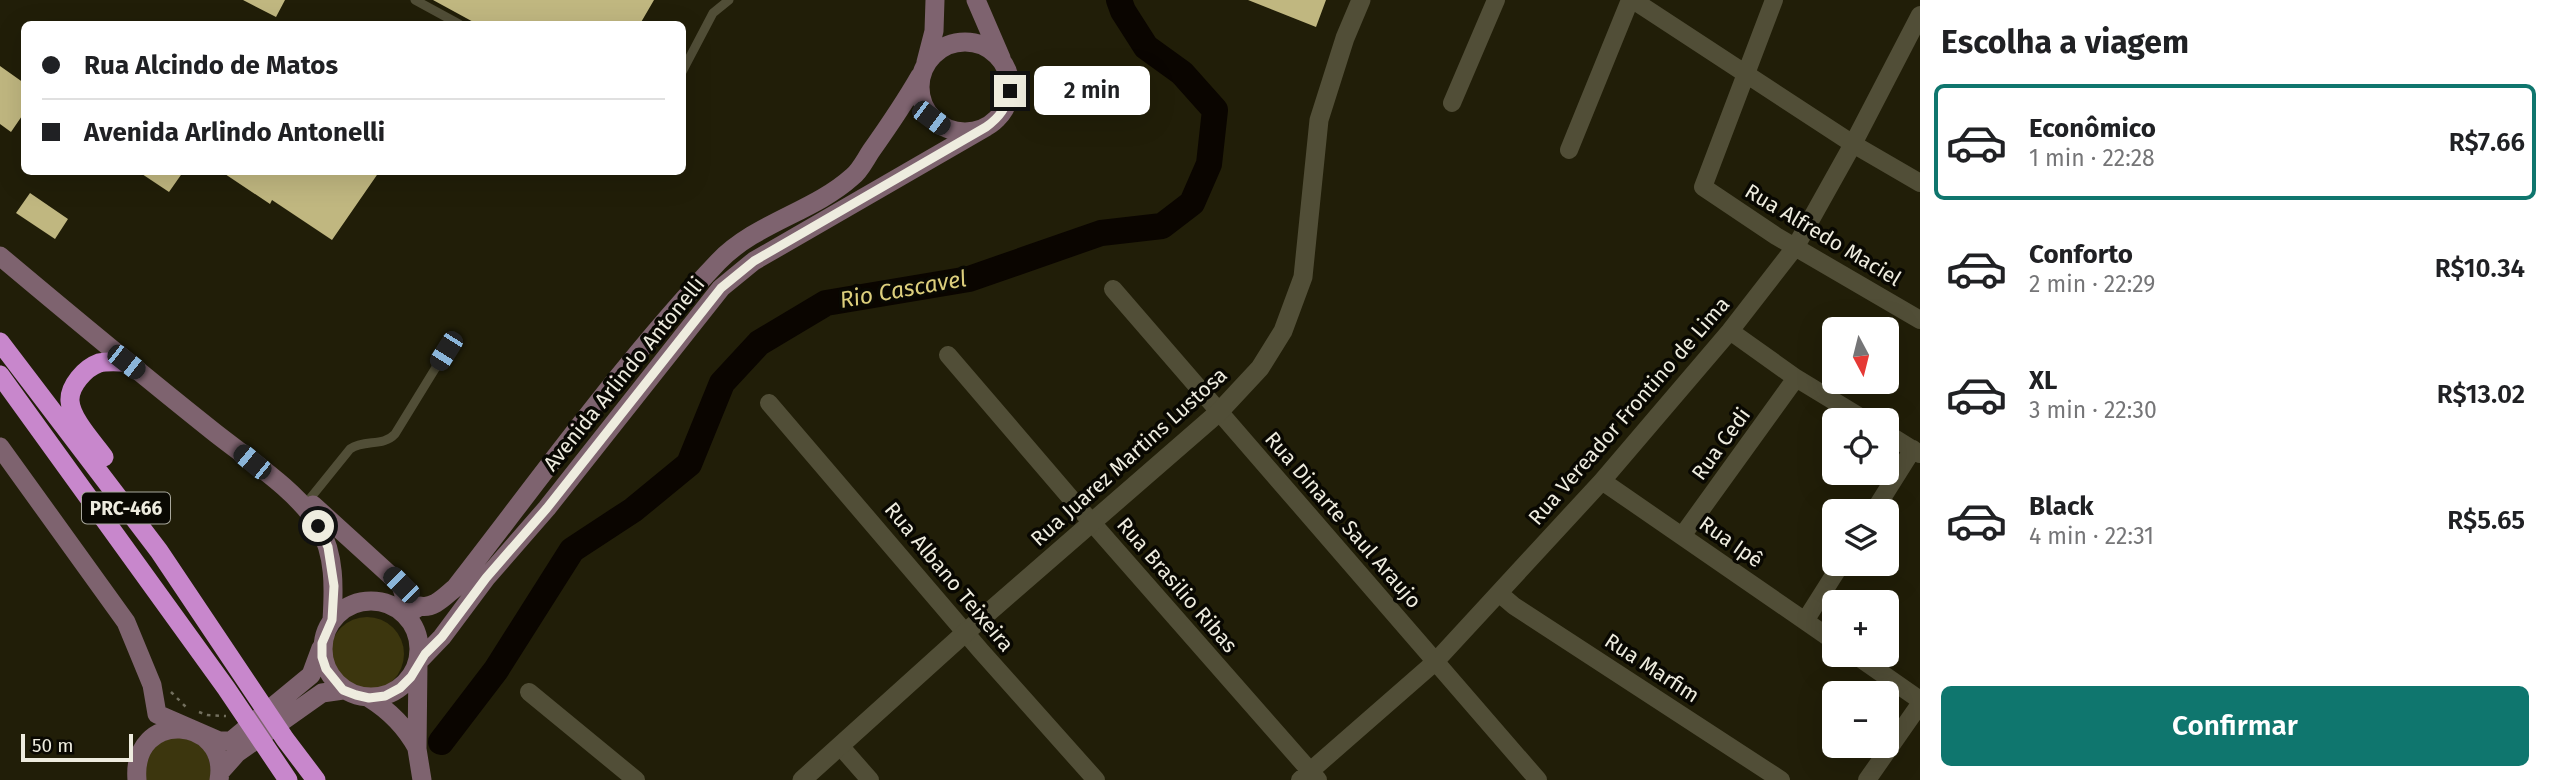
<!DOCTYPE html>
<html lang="pt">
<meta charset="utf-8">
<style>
:root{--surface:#fff;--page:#f6f6f6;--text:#202124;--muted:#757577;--line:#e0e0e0;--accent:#0f766e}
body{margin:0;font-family:"Fira Sans",sans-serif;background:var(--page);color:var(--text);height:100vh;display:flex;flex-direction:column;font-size:26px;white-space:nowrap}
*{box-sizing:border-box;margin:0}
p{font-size:23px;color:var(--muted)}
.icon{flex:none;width:38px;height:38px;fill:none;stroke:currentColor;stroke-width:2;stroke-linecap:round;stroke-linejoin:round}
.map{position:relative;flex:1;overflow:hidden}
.panel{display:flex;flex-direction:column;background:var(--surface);width:630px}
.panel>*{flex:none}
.hud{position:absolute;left:21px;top:21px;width:665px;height:154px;border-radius:10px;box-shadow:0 7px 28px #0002;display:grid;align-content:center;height:154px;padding:0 21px;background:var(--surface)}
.needle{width:46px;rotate:173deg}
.buttons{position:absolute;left:1822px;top:317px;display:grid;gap:14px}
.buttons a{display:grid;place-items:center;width:77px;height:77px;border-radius:10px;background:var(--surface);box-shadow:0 7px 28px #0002;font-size:35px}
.scale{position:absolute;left:21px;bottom:18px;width:112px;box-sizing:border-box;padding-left:7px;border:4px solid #eeecdf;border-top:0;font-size:19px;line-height:24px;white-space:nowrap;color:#eeecdf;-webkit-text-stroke:5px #090802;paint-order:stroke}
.end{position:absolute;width:32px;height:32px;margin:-16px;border:9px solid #eeecdf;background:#111;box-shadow:0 0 0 4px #111}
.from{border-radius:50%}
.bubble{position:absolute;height:49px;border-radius:10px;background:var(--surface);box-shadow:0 7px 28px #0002;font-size:23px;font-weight:600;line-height:49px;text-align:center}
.car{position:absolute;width:21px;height:42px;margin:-21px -10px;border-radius:9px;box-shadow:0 0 5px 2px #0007;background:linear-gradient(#222 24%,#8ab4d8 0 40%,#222 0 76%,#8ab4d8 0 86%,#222 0)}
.hud b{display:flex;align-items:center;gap:24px;height:66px;font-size:26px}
.hud b+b{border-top:2px solid var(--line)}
.hud i{width:18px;height:18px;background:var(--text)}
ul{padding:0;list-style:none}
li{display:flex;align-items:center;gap:21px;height:116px;margin:0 14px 10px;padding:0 7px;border:4px solid transparent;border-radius:10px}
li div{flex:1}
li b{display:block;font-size:26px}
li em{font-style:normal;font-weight:600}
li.current{border-color:var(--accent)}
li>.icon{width:63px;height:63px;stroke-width:1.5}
h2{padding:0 21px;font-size:32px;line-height:84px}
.button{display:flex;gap:14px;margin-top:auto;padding:14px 21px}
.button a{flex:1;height:80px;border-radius:10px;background:var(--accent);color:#fff;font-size:28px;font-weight:600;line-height:80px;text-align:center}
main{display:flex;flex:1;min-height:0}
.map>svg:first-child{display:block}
</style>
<main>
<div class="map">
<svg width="1920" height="780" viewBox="0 0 1920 780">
<rect width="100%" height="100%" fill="#211e08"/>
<!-- green -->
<path fill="#3c360e" d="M330 654a37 37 0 1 1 74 0a37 37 0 1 1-74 0Z
M179,735C205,745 211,752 211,780H145C146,751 151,744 179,735Z"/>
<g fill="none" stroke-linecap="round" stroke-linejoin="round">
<!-- river -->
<path stroke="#0a0500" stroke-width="26" d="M441,742L496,670L572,550L633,510L689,464L722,383L759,343L826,303L969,279L1101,233L1162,226L1192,203L1209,164L1215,110L1182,73L1146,47L1123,11L1119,0"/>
</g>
<!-- building -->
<path fill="#c0b780" d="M243,0H285L276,17Z
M433,0H654L640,24H477Z
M1248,0H1326L1316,27Z
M0,66L24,83V113L11,132L0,124Z
M139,172H183L169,192Z
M222,172H379L332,240L272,200L270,204Z
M30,193L68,219L55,239L16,213Z"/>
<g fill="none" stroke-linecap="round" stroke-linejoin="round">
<!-- path -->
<path stroke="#73705e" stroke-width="2.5" stroke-dasharray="3.5 5" stroke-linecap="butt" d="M171,692L186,707
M199,712L207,715L226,716"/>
<!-- service -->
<path stroke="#514e37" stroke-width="9" d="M415,0L459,24
M682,72L713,13L729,0
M308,501L350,449C365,439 383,447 395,434L446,351"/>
<!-- minor -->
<path stroke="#514e37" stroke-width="18" d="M1633,0L1853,144L1920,183
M1774,0L1703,187L1776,236L1920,320
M1452,103L1496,0
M1569,150L1630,0
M1113,289L1538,780
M1730,331L1796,378L1865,420
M948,355L1080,509L1318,780
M769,403L981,651L1096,780
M1886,433L1920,454
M1602,481L1834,641
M1874,511L1913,449
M1682,536L1796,378
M1500,594L1514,606L1781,780
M1805,621L1841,564
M1854,654L1920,700
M529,692L636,780
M841,747L870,780
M1300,780L1435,662L1602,481L1730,331L1796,246L1853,144L1920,15
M1867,780L1920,704"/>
<!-- tertiary -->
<path stroke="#514e37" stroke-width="19" d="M802,780L966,632L1219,412L1260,368L1283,331L1303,277L1319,120L1345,38L1361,0"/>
<!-- secondary -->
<path stroke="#7e636f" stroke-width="19" d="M976,0L1001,58
M920 87a45 45 0 1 1 90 0a45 45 0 1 1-90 0Z
M926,62L934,31L935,0
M0,256C69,314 139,372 209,428C242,455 299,491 319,527C335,555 334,588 332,620
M0,447L126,622L152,685L157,714
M313,505L401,585L405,598L406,615
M323 649a48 48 0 1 1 96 0a48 48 0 1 1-96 0Z
M406,615L420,606C434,609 445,596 455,588C540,479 624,361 718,262C755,223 813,212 852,177C860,171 865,160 871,151C888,127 905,102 920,76
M369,698C390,711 405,726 417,748
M157,714L219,741H231L311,675L321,648
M221,771L237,753L322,693L343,690
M137,780C131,708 230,716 219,780
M422,780L417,749L418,662L442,637L486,578L547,508L721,288L754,261L986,127"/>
<!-- trunk -->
<path stroke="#c887cc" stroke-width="19" d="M0,342L159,551L285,739L316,780
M0,375L226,688L288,780
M104,457C94,443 71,419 70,401C69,386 85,368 99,363C106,361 118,362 126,362"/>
</g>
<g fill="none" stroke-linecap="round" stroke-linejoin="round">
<!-- route -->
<path stroke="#eeecdf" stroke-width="9" d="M318,526L328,547L334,586L332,620L322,643V657L326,669L343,690L356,695L369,698L385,696L400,688L411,677L425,654L442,637L486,578L547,508L721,288L754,261L986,127C1000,117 1006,108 1010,91"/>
</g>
<g text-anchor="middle" stroke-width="7" stroke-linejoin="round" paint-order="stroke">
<!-- shield labels -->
<rect fill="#090802" stroke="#a9a89d" stroke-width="2" x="82" y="492.5" width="88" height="31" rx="5"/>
<g font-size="19" font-weight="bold" fill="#eeecdf">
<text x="126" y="515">PRC-466</text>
</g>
<!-- street labels -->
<g font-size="21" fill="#eeecdf" stroke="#090802">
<text transform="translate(1823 235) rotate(31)" y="7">Rua Alfredo Maciel</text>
<text transform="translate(624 374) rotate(-51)" y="7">Avenida Arlindo Antonelli</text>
<text transform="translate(1629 411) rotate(-49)" y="7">Rua Vereador Frontino de Lima</text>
<text transform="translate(1721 444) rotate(-54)" y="7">Rua Cedi</text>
<text transform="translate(1129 457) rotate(-42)" y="7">Rua Juarez Martins Lustosa</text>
<text transform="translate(1343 520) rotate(49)" y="7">Rua Dinarte Saul Araujo</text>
<text transform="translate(1731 542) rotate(35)" y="7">Rua Ipê</text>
<text transform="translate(949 577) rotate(50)" y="7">Rua Albano Teixeira</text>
<text transform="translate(1177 585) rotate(49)" y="7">Rua Brasilio Ribas</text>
<text transform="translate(1652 668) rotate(33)" y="7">Rua Marfim</text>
</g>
<!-- water labels -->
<g font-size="23" font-style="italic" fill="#dcce7c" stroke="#090802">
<text transform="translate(903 289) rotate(-10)" y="8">Rio Cascavel</text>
</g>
</g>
</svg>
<div class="buttons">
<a><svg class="needle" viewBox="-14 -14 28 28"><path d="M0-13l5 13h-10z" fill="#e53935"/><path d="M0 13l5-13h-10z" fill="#757577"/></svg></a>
<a><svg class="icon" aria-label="locate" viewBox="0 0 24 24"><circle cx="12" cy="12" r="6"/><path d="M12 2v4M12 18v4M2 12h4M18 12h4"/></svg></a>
<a><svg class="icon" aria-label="layers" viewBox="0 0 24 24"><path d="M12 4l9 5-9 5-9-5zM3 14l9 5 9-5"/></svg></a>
<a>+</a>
<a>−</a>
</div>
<div class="scale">50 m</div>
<i class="end from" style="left:318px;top:526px"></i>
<i class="end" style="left:1010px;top:91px"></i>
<div class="bubble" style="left:1034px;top:66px;width:116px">2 min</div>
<i class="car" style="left:931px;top:118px;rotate:127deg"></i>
<i class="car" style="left:446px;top:351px;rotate:212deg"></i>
<i class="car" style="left:126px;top:362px;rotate:128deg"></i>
<i class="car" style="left:252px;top:462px;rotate:309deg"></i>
<i class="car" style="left:401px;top:585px;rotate:315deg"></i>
<div class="hud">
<b><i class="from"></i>Rua Alcindo de Matos</b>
<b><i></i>Avenida Arlindo Antonelli</b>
</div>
</div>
<section class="panel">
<h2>Escolha a viagem</h2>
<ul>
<li class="current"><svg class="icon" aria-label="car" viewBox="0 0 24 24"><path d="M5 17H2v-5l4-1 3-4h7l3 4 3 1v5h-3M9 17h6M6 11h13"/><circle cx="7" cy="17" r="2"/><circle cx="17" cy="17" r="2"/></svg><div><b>Econômico</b><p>1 min · 22:28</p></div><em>R$7.66</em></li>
<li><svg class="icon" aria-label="car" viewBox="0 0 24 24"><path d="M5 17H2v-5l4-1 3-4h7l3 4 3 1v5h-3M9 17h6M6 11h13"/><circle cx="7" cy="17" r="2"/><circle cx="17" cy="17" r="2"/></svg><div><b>Conforto</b><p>2 min · 22:29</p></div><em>R$10.34</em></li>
<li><svg class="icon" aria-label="car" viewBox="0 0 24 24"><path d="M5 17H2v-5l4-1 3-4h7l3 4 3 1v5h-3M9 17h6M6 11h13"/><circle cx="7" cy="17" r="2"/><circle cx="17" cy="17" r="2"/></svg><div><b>XL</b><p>3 min · 22:30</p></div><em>R$13.02</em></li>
<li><svg class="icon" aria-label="car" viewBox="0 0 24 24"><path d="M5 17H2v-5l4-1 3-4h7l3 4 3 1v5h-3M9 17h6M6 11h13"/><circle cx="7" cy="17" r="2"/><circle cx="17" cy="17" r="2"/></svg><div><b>Black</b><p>4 min · 22:31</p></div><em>R$5.65</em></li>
</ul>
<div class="button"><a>Confirmar</a></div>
</section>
</main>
